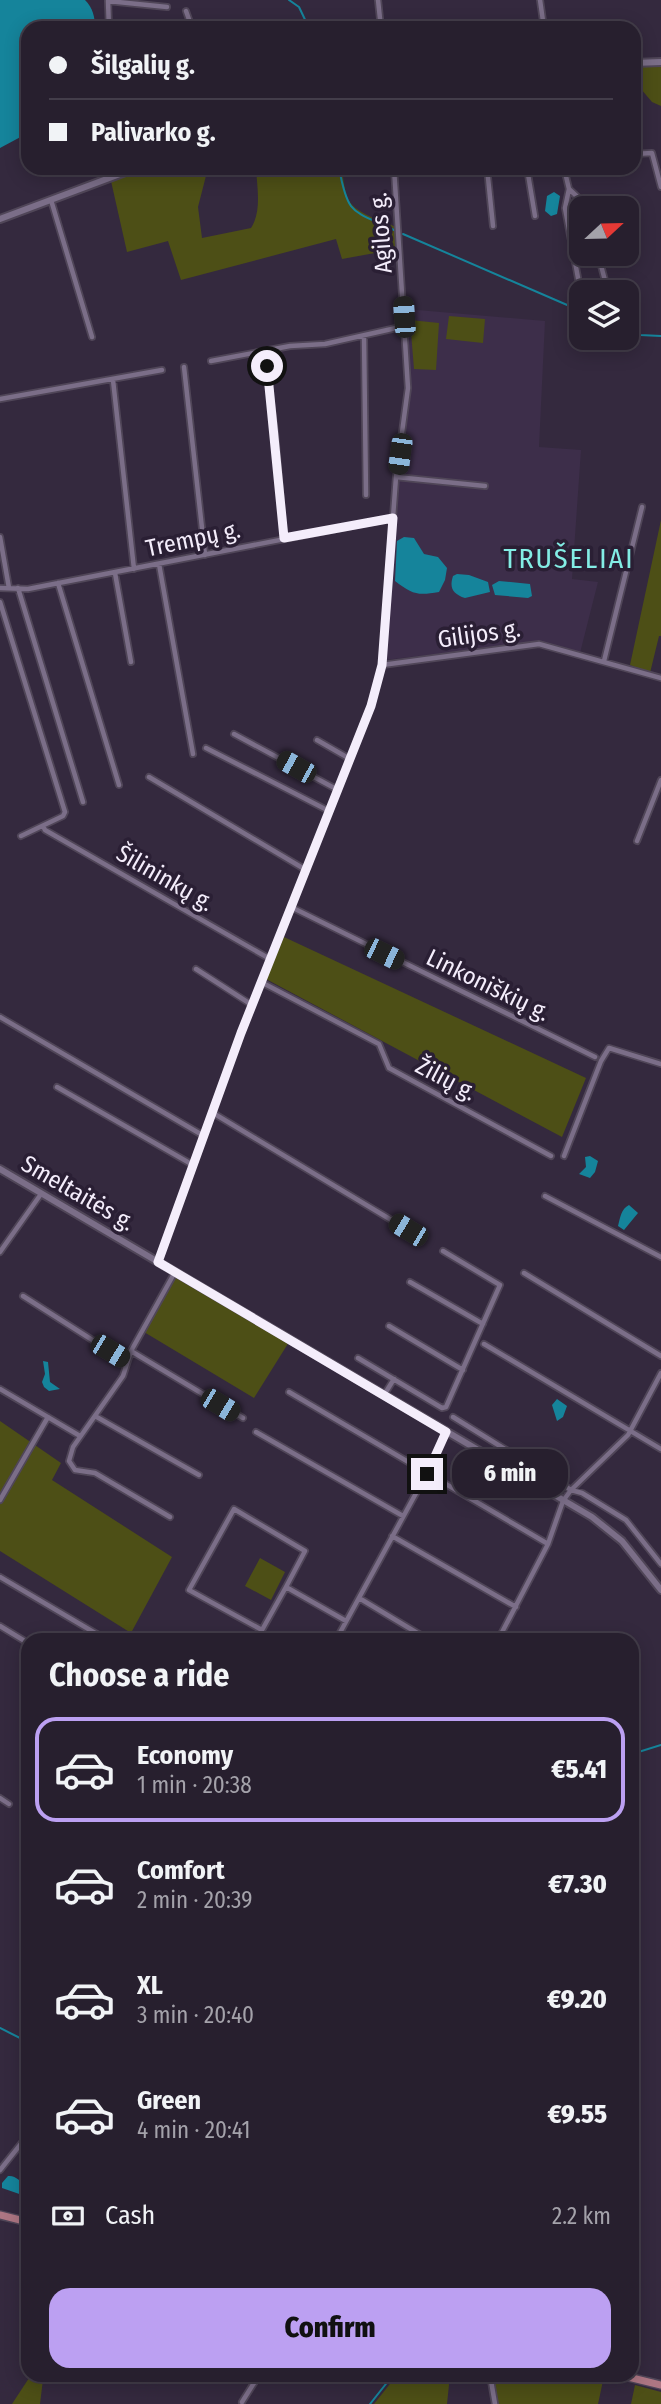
<!DOCTYPE html>
<meta charset="utf-8">
<style>
:root{--surface:#271f2e;--page:#332c3a;--text:#f1f3f6;--muted:#a4a2aa;--line:#433d4a;--accent:#bca0f2}
body{margin:0;font-family:"Fira Sans Condensed",sans-serif;background:var(--page);color:var(--text);height:100vh;display:flex;flex-direction:column;font-size:26px;white-space:nowrap}
*{box-sizing:border-box;margin:0}
p{font-size:23px;color:var(--muted)}
.icon{flex:none;width:38px;height:38px;fill:none;stroke:currentColor;stroke-width:2;stroke-linecap:round;stroke-linejoin:round}
.map{position:relative;flex:1;overflow:hidden}
.panel{position:absolute;left:21px;top:1633px;width:618px;height:749px;display:flex;flex-direction:column;background:var(--surface);border-radius:21px;box-shadow:0 4px 18px #0003,0 0 0 2px var(--line)}
.panel>*{flex:none}
.top-card{position:absolute;left:21px;top:21px;width:620px;height:154px;border-radius:21px;box-shadow:0 4px 18px #0003,0 0 0 2px var(--line);display:grid;align-content:center;height:154px;padding:0 28px;background:var(--surface)}
.needle{width:46px;rotate:68deg}
.buttons{position:absolute;left:569px;top:196px;display:grid;gap:14px}
.buttons a{display:grid;place-items:center;width:70px;height:70px;border-radius:14px;background:var(--surface);box-shadow:0 4px 18px #0003,0 0 0 2px var(--line);font-size:35px}
.end{position:absolute;width:32px;height:32px;margin:-16px;border:9px solid #f4edfb;background:#111;box-shadow:0 0 0 4px #111}
.from{border-radius:50%}
.bubble{position:absolute;height:49px;border-radius:21px;background:var(--surface);box-shadow:0 4px 18px #0003,0 0 0 2px var(--line);font-size:23px;font-weight:800;line-height:49px;text-align:center}
.car{position:absolute;width:21px;height:42px;margin:-21px -10px;border-radius:9px;box-shadow:0 0 5px 2px #0007;background:linear-gradient(#222 24%,#8ab4d8 0 40%,#222 0 76%,#8ab4d8 0 86%,#222 0)}
.top-card b{display:flex;align-items:center;gap:24px;height:66px;font-size:26px}
.top-card b+b{border-top:2px solid var(--line)}
.top-card i{width:18px;height:18px;background:var(--text)}
ul{padding:0;list-style:none}
li{display:flex;align-items:center;gap:21px;height:105px;margin:0 14px 10px;padding:0 14px;border:4px solid transparent;border-radius:21px}
li div{flex:1}
li b{display:block;font-size:26px}
li em{font-style:normal;font-weight:800}
li.current{border-color:var(--accent)}
li>.icon{width:63px;height:63px;stroke-width:1.5}
h2{padding:0 28px;font-size:32px;line-height:84px}
.pay{display:flex;align-items:center;gap:18px;height:77px;padding:0 28px;font-size:26px}
.pay p{margin-inline-start:auto}
.primary-button{display:flex;gap:14px;margin-top:auto;padding:14px 28px}
.primary-button a{flex:1;height:80px;border-radius:21px;background:var(--accent);color:#111;font-size:28px;font-weight:800;line-height:80px;text-align:center}
.map>svg:first-child{display:block}
</style>
<div class="map">
<svg width="661" height="2404" viewBox="0 0 661 2404">
<rect width="100%" height="100%" fill="#34293e"/>
<!-- built -->
<path fill="#3d2e4a" d="M406,309L545,321L539,447L581,450L572,579L598,582L580,653L535,642L385,660L400,471L410,393Z"/>
<!-- green -->
<path fill="#4d4f16" d="M661,66V106L652,102L641,89H634V67Z
M144,168H208L198,207L202,238L251,228C262,211 257,187 256,168H342C343,177 344,188 347,197C354,214 381,220 396,227L397,249L342,259L336,239L181,280L168,241L127,252L111,181Z
M449,316L485,319L483,343L446,339Z
M410,320L439,323L436,370L414,369Z
M661,520V636H659L650,673L630,665Z
M284,937L586,1078L562,1137L266,979Z
M175,1276L289,1342L254,1398L144,1332Z
M0,1421L61,1463L52,1480L172,1557L131,1633L0,1551Z
M260,1558L285,1572L271,1600L245,1586Z
M31,2375H46L43,2379L40,2404H12Z
M397,2375H450L447,2404H374Z
M492,2375H601L604,2376L598,2404H497Z
M635,2385L661,2392V2404H631Z"/>
<!-- water -->
<path fill="#15849b" d="M0,0H85C93,8 95,17 95,28H28V133L0,148Z
M554,192L560,196L557,214L551,216L545,211L547,196Z
M404,537L414,538L424,554L438,557L447,568L445,580L439,592C417,596 412,594 395,581L397,541Z
M457,574L469,575L488,582L490,592L465,598C453,594 449,588 453,576Z
M499,581L530,584L532,596L528,598L495,595L492,585Z
M590,1156L598,1161L595,1172L590,1178L579,1174L586,1167L585,1157Z
M629,1205L638,1213L624,1230L618,1226C620,1218 621,1209 629,1205Z
M43,1361L48,1362L50,1382L60,1389L49,1391L44,1387L42,1382L45,1374Z
M557,1399L567,1406L563,1417L557,1421L552,1405Z
M8,2176C17,2175 20,2184 28,2183V2197L2,2188V2183Z"/>
<g fill="none" stroke-linecap="round" stroke-linejoin="round">
<!-- stream -->
<path stroke="#15849b" stroke-width="2" d="M289,0L299,7L309,28
M339,168C348,216 352,210 394,230
M403,234L581,311
M626,330L640,335L661,336
M632,1754L661,1745
M0,2028L28,2042
M370,2404L393,2375"/>
<!-- street casing -->
<g stroke="#504658" stroke-width="8">
<path id="street" d="M378,0L381,28
M540,0L544,28
M186,11L192,28
M109,28L108,1L167,7
M634,154L652,153L661,187
M487,168L493,226
M527,168L535,216
M564,168L569,189L565,208L581,294
M395,173L436,168
M569,189L584,203L585,208
M51,200L92,337
M598,254L608,292
M364,336L366,495
M264,351L275,433L284,538
M211,361L290,346L325,344L405,326
M184,367L205,555
M113,380L134,569
M0,399L162,370
M396,477L485,486
M0,537L9,588
M159,564L193,754
M115,573L131,662
M58,583L119,785
M0,588L28,589L393,518
M18,588L83,802
M0,602L65,812L63,816L21,836
M604,661L642,507
M382,665L539,644L661,678
M234,734L338,790
M317,740L350,759
M206,748L329,811
M149,777L306,870
M43,826L45,830L270,959
M637,841L661,780
M291,907L595,1057
M196,969L252,1005
M261,982L379,1044L389,1068L551,1156
M0,1017L204,1136
M57,1087L193,1165
M213,1113L408,1230
M564,1156L601,1061L609,1048L661,1064
M545,1196L661,1257
M0,1252L41,1194
M158,1262L241,1033L371,706L382,665L396,477L408,388L394,168
M524,1273L661,1356
M410,1282L483,1324
M23,1296L127,1362
M389,1326L463,1370
M484,1344L661,1449
M131,1351L243,1418
M358,1358L442,1408L446,1407L500,1285L443,1251
M0,1389L80,1436
M289,1392L548,1544
M384,1395L394,1379
M95,1416L199,1475
M453,1417L571,1490L582,1493L626,1520L661,1564
M256,1432L403,1516
M0,1500L48,1417
M170,1517L95,1473L75,1470L69,1461L73,1447L123,1376L131,1351L175,1272
M392,1536L516,1607
M0,1577L107,1640
M286,1587L262,1630L189,1590L234,1509L305,1551L286,1587L346,1621
M359,1598L429,1640
M0,1626L28,1643
M336,1640L427,1473L446,1432
M498,1640L548,1544L563,1501L571,1490L628,1435L661,1373
M0,1798L9,1804
M0,2170L28,2135
M490,2375L495,2404
M242,2402L259,2375"/>
</g>
<!-- secondary casing -->
<g stroke="#504658" stroke-width="10">
<path id="secondary" d="M634,63L661,62
M0,219L136,168
M0,1169L592,1517L622,1541L661,1590"/>
</g>
<!-- primary casing -->
<g stroke="#504658" stroke-width="10">
<path id="primary" d="M0,2215L28,2222
M620,2375L661,2385"/>
</g>
<!-- street -->
<use href="#street" stroke="#7b6e88" stroke-width="4.5"/>
<!-- secondary -->
<use href="#secondary" stroke="#7b6e88" stroke-width="6"/>
<!-- primary -->
<use href="#primary" stroke="#ad7683" stroke-width="7"/>
</g>
<g fill="none" stroke-linecap="round" stroke-linejoin="round">
<!-- route -->
<path stroke="#f4edfb" stroke-width="9" d="M267,366L284,538L393,518L382,665L371,706L241,1033L158,1262L446,1432L427,1474"/>
</g>
<g text-anchor="middle" stroke-width="7" stroke-linejoin="round" paint-order="stroke">
<!-- street labels -->
<g font-size="24" fill="#f4edfb" stroke="#2a1f34">
<text transform="translate(381 233) rotate(-94)" y="8">Agilos g.</text>
<text transform="translate(193 539) rotate(-12)" y="8">Trempų g.</text>
<text transform="translate(479 634) rotate(-8)" y="8">Gilijos g.</text>
<text transform="translate(165 878) rotate(30)" y="8">Šilininkų g.</text>
<text transform="translate(488 985) rotate(26)" y="8">Linkoniškių g.</text>
<text transform="translate(446 1079) rotate(28)" y="8">Žilių g.</text>
<text transform="translate(78 1193) rotate(30)" y="8">Smeltaitės g.</text>
</g>
<!-- quarter labels -->
<g font-size="28" letter-spacing="2" fill="#83ede5" stroke="#2a1f34">
<text x="569" y="568">TRUŠELIAI</text>
</g>
</g>
</svg>
<div class="buttons">
<a><svg class="needle" viewBox="-14 -14 28 28"><path d="M0-13l5 13h-10z" fill="#e53935"/><path d="M0 13l5-13h-10z" fill="#a4a2aa"/></svg></a>
<a><svg class="icon" aria-label="layers" viewBox="0 0 24 24"><path d="M12 4l9 5-9 5-9-5zM3 14l9 5 9-5"/></svg></a>
</div>
<i class="end from" style="left:267px;top:366px"></i>
<i class="end" style="left:427px;top:1474px"></i>
<div class="bubble" style="left:452px;top:1449px;width:116px">6 min</div>
<i class="car" style="left:404px;top:317px;rotate:356deg"></i>
<i class="car" style="left:400px;top:454px;rotate:188deg"></i>
<i class="car" style="left:296px;top:767px;rotate:299deg"></i>
<i class="car" style="left:384px;top:954px;rotate:116deg"></i>
<i class="car" style="left:408px;top:1230px;rotate:301deg"></i>
<i class="car" style="left:110px;top:1351px;rotate:121deg"></i>
<i class="car" style="left:220px;top:1405px;rotate:121deg"></i>
<div class="top-card">
<b><i class="from"></i>Šilgalių g.</b>
<b><i></i>Palivarko g.</b>
</div>
<section class="panel">
<h2>Choose a ride</h2>
<ul>
<li class="current"><svg class="icon" aria-label="car" viewBox="0 0 24 24"><path d="M5 17H2v-5l4-1 3-4h7l3 4 3 1v5h-3M9 17h6M6 11h13"/><circle cx="7" cy="17" r="2"/><circle cx="17" cy="17" r="2"/></svg><div><b>Economy</b><p>1 min · 20:38</p></div><em>€5.41</em></li>
<li><svg class="icon" aria-label="car" viewBox="0 0 24 24"><path d="M5 17H2v-5l4-1 3-4h7l3 4 3 1v5h-3M9 17h6M6 11h13"/><circle cx="7" cy="17" r="2"/><circle cx="17" cy="17" r="2"/></svg><div><b>Comfort</b><p>2 min · 20:39</p></div><em>€7.30</em></li>
<li><svg class="icon" aria-label="car" viewBox="0 0 24 24"><path d="M5 17H2v-5l4-1 3-4h7l3 4 3 1v5h-3M9 17h6M6 11h13"/><circle cx="7" cy="17" r="2"/><circle cx="17" cy="17" r="2"/></svg><div><b>XL</b><p>3 min · 20:40</p></div><em>€9.20</em></li>
<li><svg class="icon" aria-label="car" viewBox="0 0 24 24"><path d="M5 17H2v-5l4-1 3-4h7l3 4 3 1v5h-3M9 17h6M6 11h13"/><circle cx="7" cy="17" r="2"/><circle cx="17" cy="17" r="2"/></svg><div><b>Green</b><p>4 min · 20:41</p></div><em>€9.55</em></li>
</ul>
<div class="pay"><svg class="icon" aria-label="cash" viewBox="0 0 24 24"><path d="M3 7h18v10H3z"/><circle cx="12" cy="12" r="2"/></svg>Cash<p>2.2 km</p></div>
<div class="primary-button"><a>Confirm</a></div>
</section>
</div>
